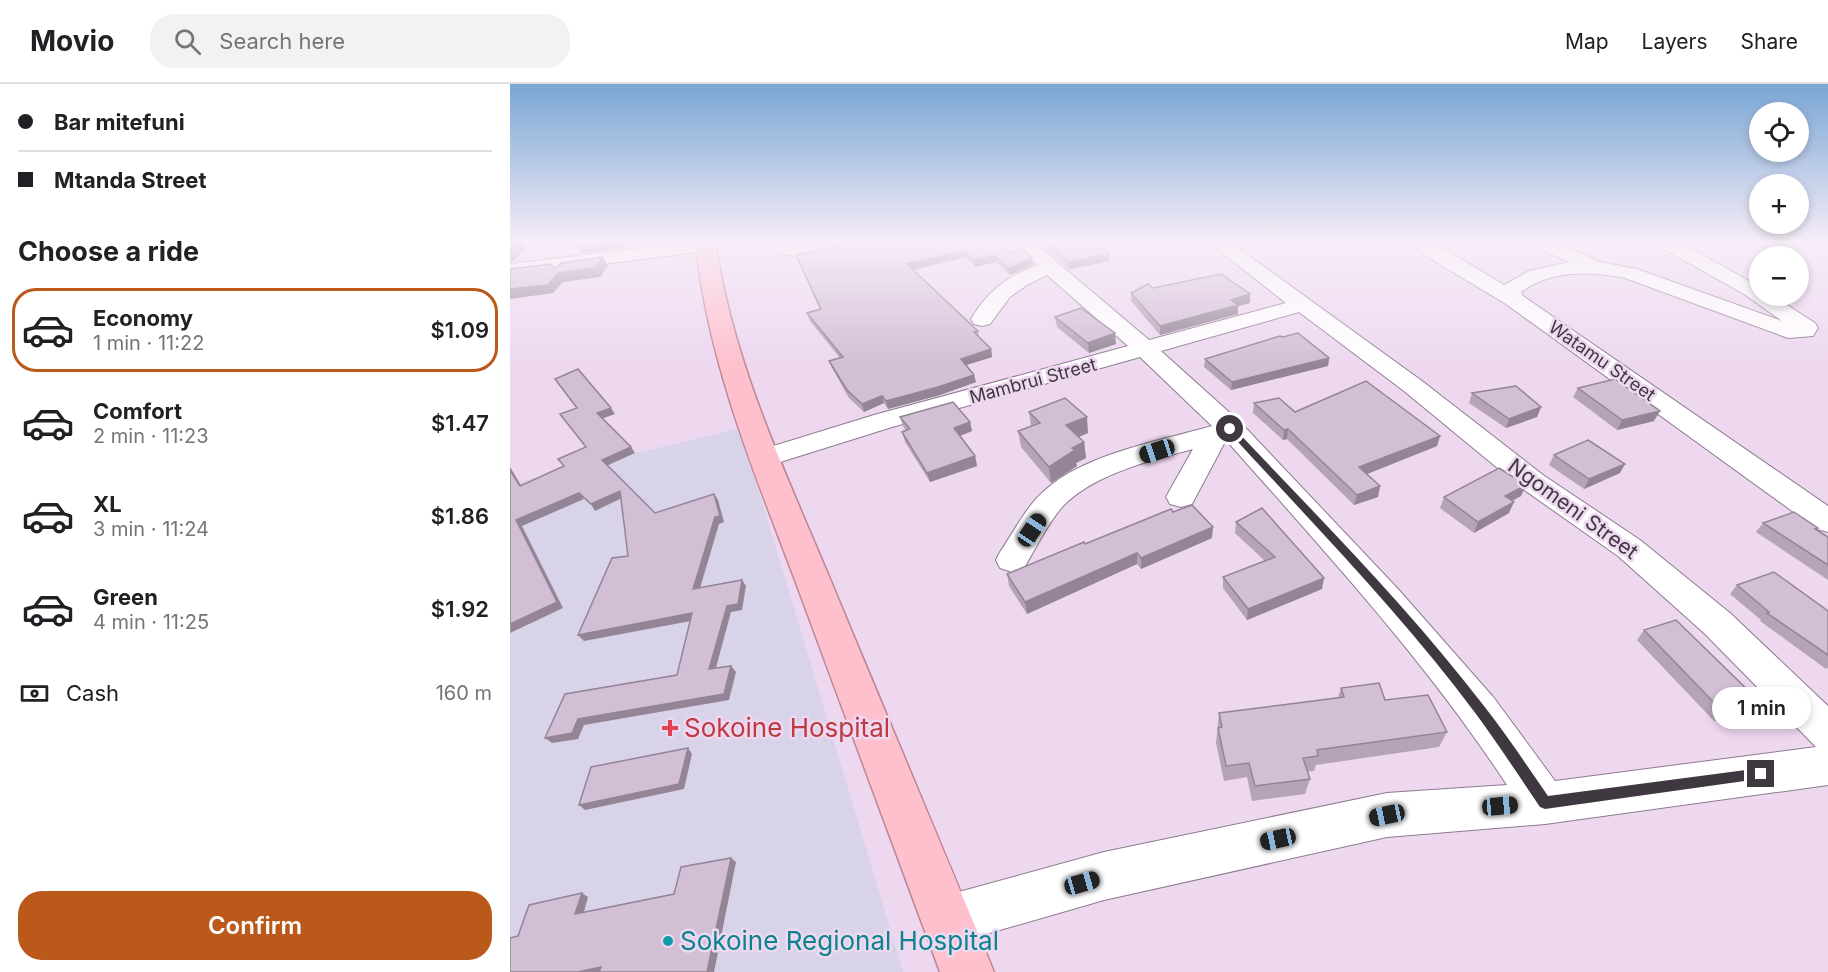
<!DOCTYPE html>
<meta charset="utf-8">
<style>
:root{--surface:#fff;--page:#f2f2f2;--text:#202124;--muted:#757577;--line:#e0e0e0;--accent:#bb591b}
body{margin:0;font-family:Inter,sans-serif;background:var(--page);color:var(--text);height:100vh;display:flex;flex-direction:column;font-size:22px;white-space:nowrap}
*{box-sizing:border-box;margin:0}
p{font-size:20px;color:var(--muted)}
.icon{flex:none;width:33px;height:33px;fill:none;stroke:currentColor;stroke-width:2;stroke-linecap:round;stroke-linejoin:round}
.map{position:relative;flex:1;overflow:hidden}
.details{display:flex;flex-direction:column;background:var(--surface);width:510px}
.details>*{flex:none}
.banner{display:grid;align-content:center;height:132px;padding:0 18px;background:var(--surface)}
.fabs{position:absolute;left:1239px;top:18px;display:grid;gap:12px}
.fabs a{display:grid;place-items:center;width:60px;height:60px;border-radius:50%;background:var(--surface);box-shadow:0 3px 9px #0003;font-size:30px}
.end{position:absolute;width:27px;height:27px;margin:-14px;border:8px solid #403841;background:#fff;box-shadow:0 0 0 3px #fff}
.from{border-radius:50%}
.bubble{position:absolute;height:42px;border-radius:21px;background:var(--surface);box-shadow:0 3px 9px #0003;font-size:20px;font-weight:600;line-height:42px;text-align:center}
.car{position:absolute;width:18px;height:36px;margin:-18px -9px;border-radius:8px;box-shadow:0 0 4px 2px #0007;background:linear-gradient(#222 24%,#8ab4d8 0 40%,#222 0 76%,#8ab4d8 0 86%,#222 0)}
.banner b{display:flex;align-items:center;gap:21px;height:57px;font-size:22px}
.banner b+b{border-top:2px solid var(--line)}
.banner i{width:15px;height:15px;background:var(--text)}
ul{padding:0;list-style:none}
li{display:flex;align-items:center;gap:18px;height:84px;margin:0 12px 9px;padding:0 6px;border:3px solid transparent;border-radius:24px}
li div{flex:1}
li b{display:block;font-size:22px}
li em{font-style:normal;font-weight:600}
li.current{border-color:var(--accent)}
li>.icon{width:54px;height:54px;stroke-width:1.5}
h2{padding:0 18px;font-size:27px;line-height:72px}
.pay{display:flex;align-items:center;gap:15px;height:66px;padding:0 18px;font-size:22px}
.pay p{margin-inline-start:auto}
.action{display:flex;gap:12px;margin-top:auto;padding:12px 18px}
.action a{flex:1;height:69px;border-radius:24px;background:var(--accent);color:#fff;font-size:24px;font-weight:600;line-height:69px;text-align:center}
header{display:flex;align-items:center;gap:36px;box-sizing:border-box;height:84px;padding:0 30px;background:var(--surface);border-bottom:2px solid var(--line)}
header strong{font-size:28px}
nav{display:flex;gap:33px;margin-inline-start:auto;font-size:21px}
.search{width:420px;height:54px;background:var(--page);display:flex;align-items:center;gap:15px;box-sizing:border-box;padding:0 21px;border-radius:24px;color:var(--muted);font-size:22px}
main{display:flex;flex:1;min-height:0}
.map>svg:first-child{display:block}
</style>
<header>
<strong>Movio</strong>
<div class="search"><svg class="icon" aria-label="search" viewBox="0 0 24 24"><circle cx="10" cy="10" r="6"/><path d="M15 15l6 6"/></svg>Search here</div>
<nav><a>Map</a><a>Layers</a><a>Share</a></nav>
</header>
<main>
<section class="details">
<div class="banner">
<b><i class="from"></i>Bar mitefuni</b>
<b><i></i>Mtanda Street</b>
</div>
<h2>Choose a ride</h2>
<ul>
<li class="current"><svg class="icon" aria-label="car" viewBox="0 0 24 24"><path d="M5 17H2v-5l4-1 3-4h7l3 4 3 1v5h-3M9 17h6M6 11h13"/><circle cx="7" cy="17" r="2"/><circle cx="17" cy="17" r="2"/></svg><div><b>Economy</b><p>1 min · 11:22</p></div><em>$1.09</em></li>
<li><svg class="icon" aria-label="car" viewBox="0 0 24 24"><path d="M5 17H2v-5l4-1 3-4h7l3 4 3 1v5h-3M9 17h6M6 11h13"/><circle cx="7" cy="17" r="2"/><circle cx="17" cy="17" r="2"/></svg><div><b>Comfort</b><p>2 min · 11:23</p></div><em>$1.47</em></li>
<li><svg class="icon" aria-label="car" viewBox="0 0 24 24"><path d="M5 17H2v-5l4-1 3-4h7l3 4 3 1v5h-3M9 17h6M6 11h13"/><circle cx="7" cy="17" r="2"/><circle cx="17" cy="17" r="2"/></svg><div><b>XL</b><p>3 min · 11:24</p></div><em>$1.86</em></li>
<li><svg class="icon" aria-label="car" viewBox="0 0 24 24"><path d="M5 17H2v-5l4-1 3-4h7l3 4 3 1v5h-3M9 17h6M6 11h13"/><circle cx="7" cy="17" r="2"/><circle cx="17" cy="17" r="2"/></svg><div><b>Green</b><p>4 min · 11:25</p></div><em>$1.92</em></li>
</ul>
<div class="pay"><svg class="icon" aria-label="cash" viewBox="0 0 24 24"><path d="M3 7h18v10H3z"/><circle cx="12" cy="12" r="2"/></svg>Cash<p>160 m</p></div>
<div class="action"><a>Confirm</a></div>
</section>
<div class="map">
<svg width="1318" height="888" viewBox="0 0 1318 888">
<rect width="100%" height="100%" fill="#edd8f0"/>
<!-- medical -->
<path fill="#d8d3e9" d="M230,344L393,888H0V400Z"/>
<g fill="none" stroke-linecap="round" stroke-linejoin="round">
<!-- minor casing -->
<g stroke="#8d7a90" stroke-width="2">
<path id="minor" d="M196,156L203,158L205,162L203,166L0,192V180Z
M255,156H276L292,160L324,156H358L356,160C327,167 276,186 255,156Z
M500,156H521L639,256L776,219L696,156H717L912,297L1033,391L1130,456L1220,529L1318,622V701L1035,740L877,753L594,816L438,861L421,853L413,836L421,819L438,811L594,768L877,709L997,701C915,576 815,468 716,356L682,420L671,423L660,420L656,413L683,365C640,377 586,389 553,422C537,440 526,464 514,484L502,488L490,484L486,476L490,468C504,448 515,424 533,408C573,370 650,357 702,342L630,273L382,343L264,380L254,383L244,380L240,374L244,368L364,331L618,262L537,191L517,201L500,213L480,240L472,242L464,240L461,235C477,208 497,192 527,181ZM789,228L894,307L1013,405L1108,472L1194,549L1306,663L1045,697L984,614L888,505L731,339L651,267Z
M899,156H920L994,201L1019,187L1059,178L1019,160L1017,156H1042L1090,178L1127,185L1272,237L1234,210L1145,160L1143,156H1166L1248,202L1250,212H1263L1305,239L1308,244L1303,252L1278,254L1115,194C1080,187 1041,186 1011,208L1013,212L1318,422V448L1307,445L996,220L916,172Z"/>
</g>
<!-- trunk casing -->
<g stroke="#bc8694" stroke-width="3">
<path id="trunk" d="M188,156H208L206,162C223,278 275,388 320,495C374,626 430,757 484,888H430C382,757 333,627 285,496C244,388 198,277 186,162Z"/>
</g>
<!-- minor -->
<use href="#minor" fill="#fff" fill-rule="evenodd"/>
<!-- trunk -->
<use href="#trunk" fill="#ffc0ce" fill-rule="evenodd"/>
</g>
<!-- wall -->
<path fill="#b5a3b7" d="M353,156L498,168L523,180L500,191L486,178L465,183L456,173L403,186L468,247L469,254L481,265L482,273L456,281L466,298L430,311L378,325L374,319L354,328L339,314L322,284L319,277L330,274L300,237L297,229L310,226L286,171Z
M537,160L600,177L559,185L538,167Z
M643,204L740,210V219L728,222V230L650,251L621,217V209Z
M545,233L606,260L579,269L547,243Z
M773,253L819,274L818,282L721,306L694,283L695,275Z
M1068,304L1144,337L1107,346L1063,313Z
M962,309L1031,323L1027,333L996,344L959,319Z
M744,319L785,328L930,352L927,362L857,390L870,402L868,413L844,421L777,355L773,356L743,329Z
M519,328L578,349L569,353L574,358L576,374L566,379L567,382L541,399L511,363L508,347L521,342Z
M390,333L460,338L462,347L450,352L465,372L467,382L420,398L395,358L392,348L396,347L393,342Z
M1044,371L1110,389L1074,405L1039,381Z
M1016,401L1011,412L1002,417L999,429L964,449L930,424L934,413Z
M663,428L702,454L631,485L627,480L517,530L499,502L497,490L575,460Z
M726,438L812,505L737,536L713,504V493L755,477L725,449Z
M1253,439L1306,445L1318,453V496L1246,448Z
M1227,501L1318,527V584L1316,585L1250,537L1251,536L1220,510Z
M1134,546L1239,626L1204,637L1127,556Z
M831,604L875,616L937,648L929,663L806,681L804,687L797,688L800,695L795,710L742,717L737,693L714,697L706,659L709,629L828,614Z"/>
<!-- shaded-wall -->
<path fill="#938595" d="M11,156L16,164L4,177L0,178V167Z
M111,156H116L111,164L72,169L69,164Z
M454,167L456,173L398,187L397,180Z
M599,170L600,177L559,185L558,178Z
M485,171L486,178L465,183L464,176Z
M93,173L98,182L90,193L53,198L43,209L0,215V205Z
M522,174L523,180L500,191L499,185Z
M740,210V219L728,222V230L650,251V242L721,216Z
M605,249L606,260L579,269L578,259Z
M481,265L482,273L453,282L451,275Z
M819,274L818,282L721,306L722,298Z
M464,291L466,298L430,311L378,325L376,317Z
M372,312L374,319L354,328L352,320Z
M1031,323L1027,333L996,344L999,335Z
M101,324L105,330L91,335L87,329Z
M1150,327L1144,337L1107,346L1112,336Z
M577,333L578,349L558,357L556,341Z
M460,338L462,347L447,353L444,344Z
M778,345L777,355L773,356L774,346Z
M930,352L927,362L847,394L849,383Z
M574,358L576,374L566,379L567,382L541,399L539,383L562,364Z
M121,363L125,369L96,382L92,376Z
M465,372L467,382L420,398L417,389Z
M1115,380L1110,389L1074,405L1079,395Z
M0,383L15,408L10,402L0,386Z
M1016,401L1011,412L990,423L995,412Z
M870,402L868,413L844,421L847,411Z
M110,407L114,413L85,427L81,420Z
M69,409L74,415L12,442L53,524L0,549L6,436Z
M204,410L208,416L214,438L209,440L188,511L183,505Z
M1004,418L999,429L964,449L968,438Z
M703,443L702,454L631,485V474Z
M627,469V480L517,530L515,518Z
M814,494L812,505L737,536L738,525Z
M232,496L236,502L232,526L221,528L204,591L199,585L217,522Z
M182,529L186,536L74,557L68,551Z
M221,582L226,588L219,616L74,641L68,655L42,659L35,654L68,635Z
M1249,617L1239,626L1204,637L1213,628Z
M178,664L182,670L174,705L75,726L69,721Z
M221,774L226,778L204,888H197Z
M72,809L78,813L72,835L65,830Z
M91,883V888H68Z"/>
<!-- building -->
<path fill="#d2bed5" stroke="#938595" stroke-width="1.5" d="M2,156H11L0,167V158Z
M76,156H111L108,160L69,164Z
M353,156H484L498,168L513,165L522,174L499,185L485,171L464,176L454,167L397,180L468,247L464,248L481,265L451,275L464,291L428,303L376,317L372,312L352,320L337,306L319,277L333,273L297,229L311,225L286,171Z
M558,156H583L599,170L558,178L537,160Z
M93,173L85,184L48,189L38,201L0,205V185L40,180L46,184L51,179Z
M711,190L740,210L721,216L728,221L650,242L621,209L638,200L643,204Z
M571,224L605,249L578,259L545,233Z
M788,249L819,274L722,298L695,275L770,252L773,253Z
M68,285L101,324L87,329L121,363L92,376L145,429L204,410L210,432L205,433L183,505L232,496L228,520L217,522L199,585L221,582L214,610L68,635L62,649L35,654L55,610L167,591L182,529L68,551L102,474L118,472L110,407L81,420L69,409L6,436L47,518L0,540V386L10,402L54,382L48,375L76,363L50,330L67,324L45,295Z
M1105,295L1150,327L1112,336L1068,304Z
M856,297L930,352L849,383L870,402L847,411L778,345L774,346L744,319L769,314L785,328Z
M1006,302L1031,323L999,335L962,309Z
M555,314L577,333L556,341L574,358L562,364L565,366L539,383L508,347L530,339L519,328Z
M443,318L460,338L444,344L465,372L417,389L392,348L400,345L390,333Z
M1078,356L1115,380L1079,395L1044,371Z
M989,384L1016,401L995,412L1004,418L968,438L934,413Z
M682,421L703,443L631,474L627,469L515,518L497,490L574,458L575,460L661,425L663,428Z
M752,424L814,494L738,525L713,493L765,473L726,438Z
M1284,428L1308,444L1305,445L1318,453V481L1253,439Z
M1264,488L1318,527V571L1257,529L1259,528L1227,501Z
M1166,536L1249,617L1213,628L1134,546Z
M869,599L875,616L918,611L937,648L807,666L808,672L793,674L800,695L745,702L739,679L716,682L708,644L712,643L709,629L834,613L831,604Z
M178,664L169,700L69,721L81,683Z
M221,774L197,888H89L91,883L68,888H0V854L8,852L19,821L72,809L65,830L164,810L171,783Z"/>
<!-- sky -->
<linearGradient id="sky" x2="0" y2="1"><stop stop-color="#79a6d4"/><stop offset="0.56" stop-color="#f7edf8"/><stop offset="1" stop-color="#f7edf8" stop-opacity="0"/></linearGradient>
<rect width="1318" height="281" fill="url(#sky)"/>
<!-- route -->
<path fill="#403841" d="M717,343H723C809,434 898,523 974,622C997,651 1017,682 1038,712L1251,684L1256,686L1257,690L1256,694L1035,725L1030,723C1009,692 988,660 966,630C891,529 802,439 717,346Z"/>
<!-- markers -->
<path fill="#e0444e" stroke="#edd8f0" stroke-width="2" d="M157 635h6v6h6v6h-6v6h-6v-6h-6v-6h6z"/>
<circle fill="#0f9aa8" stroke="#edd8f0" stroke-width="2" cx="158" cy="857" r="6"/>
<g text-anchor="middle" stroke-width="5" stroke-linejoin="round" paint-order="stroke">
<!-- far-street labels -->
<g font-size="18" fill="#403841" stroke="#edd8f0">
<text transform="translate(1092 277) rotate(35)" y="6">Watamu Street</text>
<text transform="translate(523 297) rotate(-15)" y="6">Mambrui Street</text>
</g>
<!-- street labels -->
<g font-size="21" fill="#403841" stroke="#edd8f0">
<text transform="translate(1063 425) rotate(36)" y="7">Ngomeni Street</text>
</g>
<!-- near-health labels -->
<g font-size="26" fill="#be3a42" stroke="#edd8f0" text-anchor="start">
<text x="174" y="653">Sokoine Hospital</text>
</g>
<!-- near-culture labels -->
<g font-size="26" fill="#0d838f" stroke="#edd8f0" text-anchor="start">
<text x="170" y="866">Sokoine Regional Hospital</text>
</g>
</g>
</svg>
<div class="fabs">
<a><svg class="icon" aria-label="locate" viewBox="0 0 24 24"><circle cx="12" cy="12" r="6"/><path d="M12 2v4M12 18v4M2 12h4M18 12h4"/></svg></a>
<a>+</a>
<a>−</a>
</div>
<i class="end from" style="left:720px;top:345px"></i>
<i class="end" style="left:1251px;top:690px"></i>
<div class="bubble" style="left:1202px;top:603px;width:99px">1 min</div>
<i class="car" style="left:647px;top:367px;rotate:252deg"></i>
<i class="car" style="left:522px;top:446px;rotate:34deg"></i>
<i class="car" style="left:990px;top:722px;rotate:85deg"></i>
<i class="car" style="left:877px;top:731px;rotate:258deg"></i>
<i class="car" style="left:768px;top:755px;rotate:258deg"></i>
<i class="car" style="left:572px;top:799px;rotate:74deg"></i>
</div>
</main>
